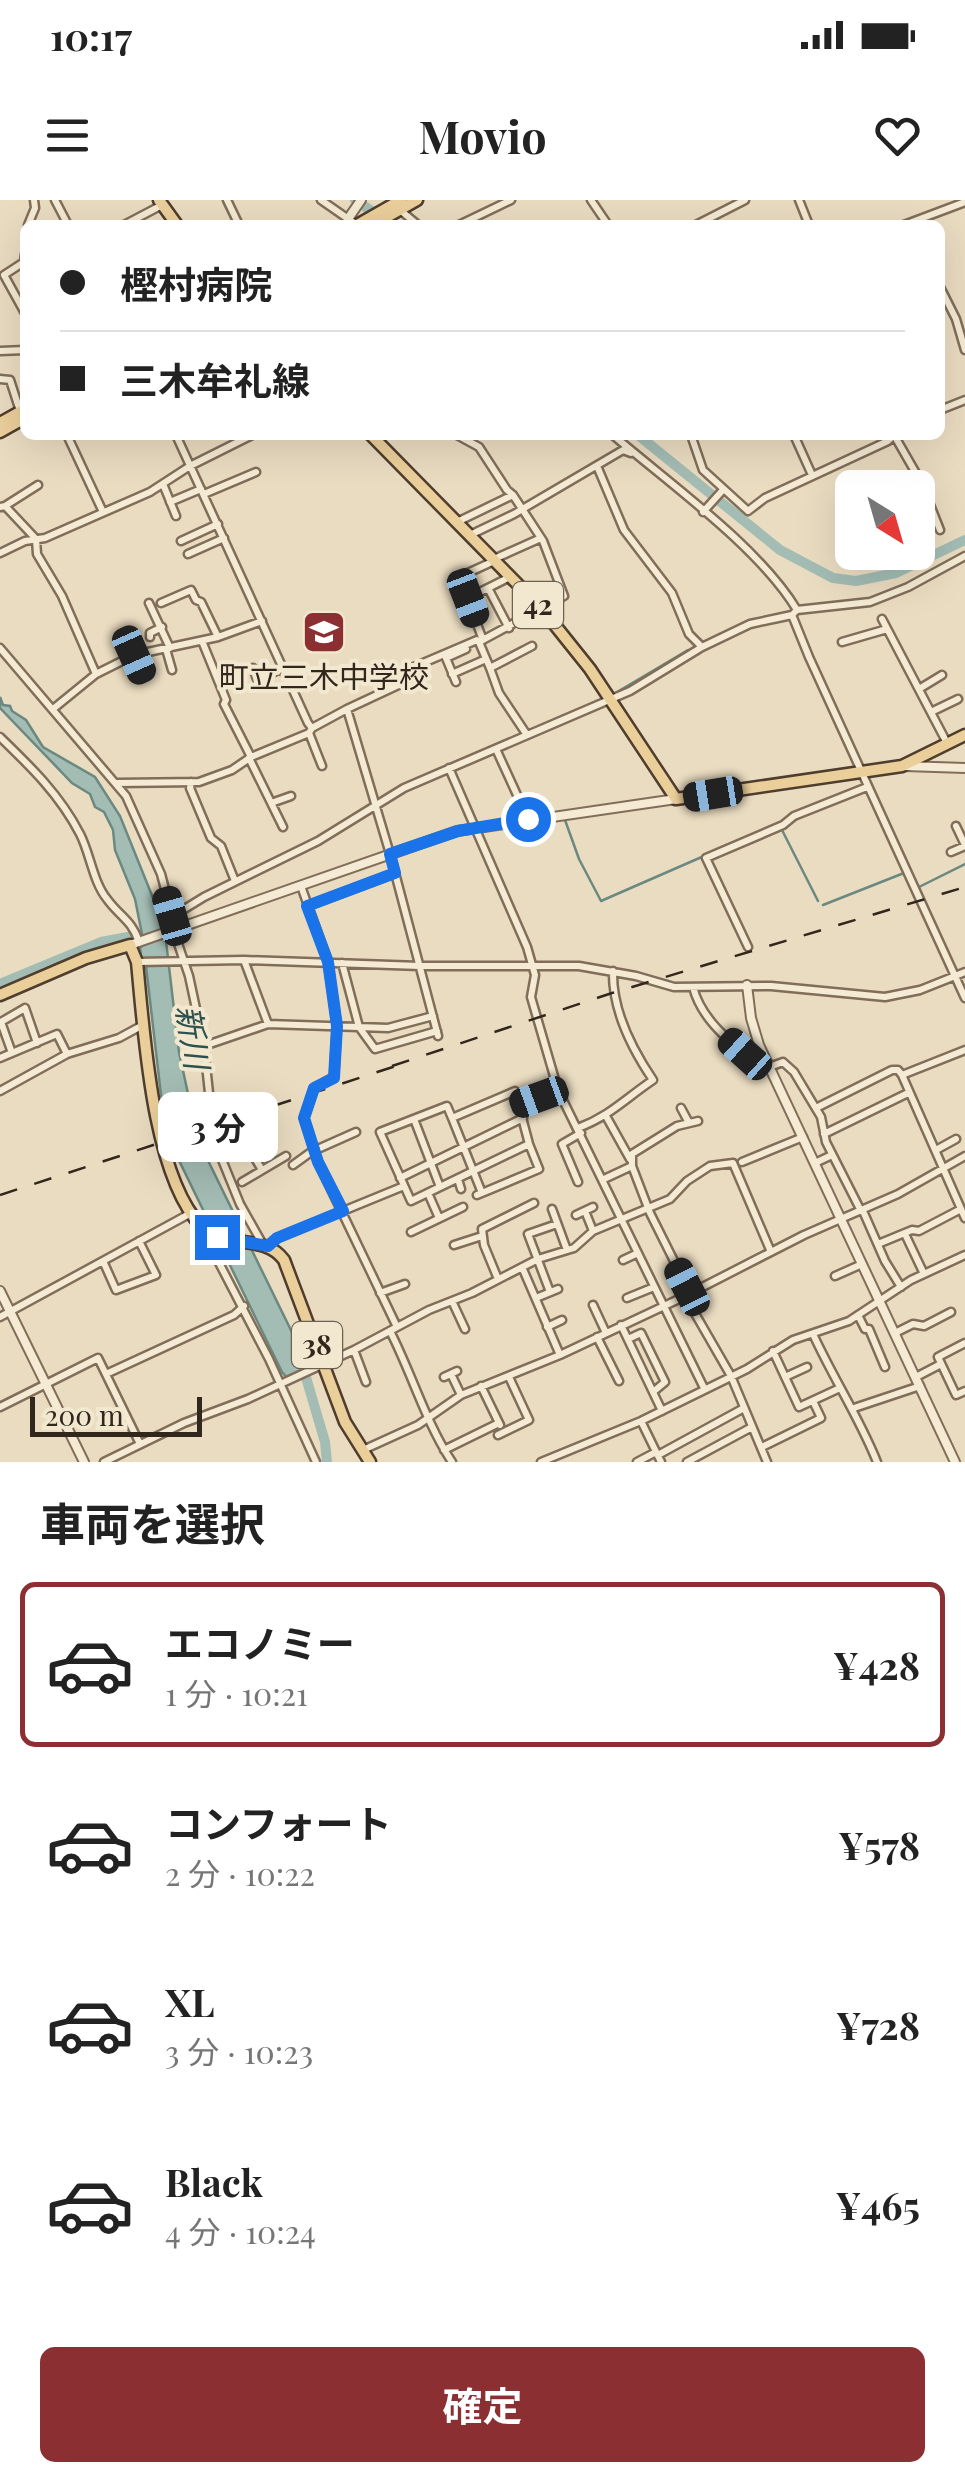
<!DOCTYPE html>
<html lang="ja">
<meta charset="utf-8">
<style>
:root{--surface:#fff;--page:#f2f2f2;--text:#222;--muted:#767676;--line:#e0e0e0;--accent:#8b2f32}
body{margin:0;font-family:"Playfair Display","Noto Sans JP",serif;background:var(--page);color:var(--text);height:100vh;display:flex;flex-direction:column;font-size:38px;white-space:nowrap}
*{box-sizing:border-box;margin:0}
p{font-size:32px;color:var(--muted)}
.icon{flex:none;width:55px;height:55px;fill:none;stroke:currentColor;stroke-width:2;stroke-linecap:round;stroke-linejoin:round}
.map{position:relative;height:1262px;overflow:hidden}
.sheet{display:flex;flex-direction:column;background:var(--surface);flex:1}
.sheet>*{flex:none}
.top-card{position:absolute;left:20px;top:20px;width:925px;height:220px;border-radius:15px;box-shadow:0 10px 40px #0002;display:grid;align-content:center;height:220px;padding:0 40px;background:var(--surface)}
.needle{width:65px;rotate:143deg}
.buttons{position:absolute;left:835px;top:270px;display:grid;gap:20px}
.buttons a{display:grid;place-items:center;width:100px;height:100px;border-radius:15px;background:var(--surface);box-shadow:0 10px 40px #0002;font-size:50px}
.scale{position:absolute;left:30px;bottom:25px;width:172px;box-sizing:border-box;padding-left:10px;border:5px solid #32271d;border-top:0;font-size:28px;line-height:35px;white-space:nowrap;color:#32271d;-webkit-text-stroke:8px #f2e7cf;paint-order:stroke}
.end{position:absolute;width:45px;height:45px;margin:-22px;border:12px solid #1a73e8;background:#fff;box-shadow:0 0 0 5px #fff}
.from{border-radius:50%}
.bubble{position:absolute;height:70px;border-radius:15px;background:var(--surface);box-shadow:0 10px 40px #0002;font-size:32px;font-weight:700;line-height:70px;text-align:center}
.car{position:absolute;width:30px;height:60px;margin:-30px -15px;border-radius:12px;box-shadow:0 0 8px 2px #0007;background:linear-gradient(#222 24%,#8ab4d8 0 40%,#222 0 76%,#8ab4d8 0 86%,#222 0)}
.top-card b{display:flex;align-items:center;gap:35px;height:95px;font-size:38px}
.top-card b+b{border-top:2px solid var(--line)}
.top-card i{width:25px;height:25px;background:var(--text)}
ul{padding:0;list-style:none}
li{display:flex;align-items:center;gap:30px;height:165px;margin:0 20px 15px;padding:0 20px;border:5px solid transparent;border-radius:15px}
li div{flex:1}
li b{display:block;font-size:38px}
li em{font-style:normal;font-weight:700}
li.active{border-color:var(--accent)}
li>.icon{width:90px;height:90px;stroke-width:1.5}
h2{padding:0 40px;font-size:45px;line-height:120px}
.action{display:flex;gap:20px;margin-top:auto;padding:20px 40px}
.action a{flex:1;height:115px;border-radius:15px;background:var(--accent);color:#fff;font-size:40px;font-weight:700;line-height:115px;text-align:center}
.status{display:flex;justify-content:space-between;align-items:center;height:70px;padding:0 50px;background:var(--surface);direction:ltr}
.status svg{height:28px;fill:currentColor}
header{display:flex;justify-content:space-between;align-items:center;height:130px;padding:0 40px;background:var(--surface);font-size:45px;font-weight:700}
.map>svg:first-child{display:block}
</style>
<div class="status"><b>10:17</b><svg viewBox="0 0 49 12"><path d="M0 12V9h3v3zM5 12V6h3v6zM10 12V3h3v9zM15 12V0h3v12zM26 1h20v11H26zM47 4h2v5h-2z"/></svg></div>
<header><svg class="icon" aria-label="menu" viewBox="0 0 24 24"><path d="M4 6h16M4 12h16M4 18h16"/></svg>Movio<svg class="icon" aria-label="heart" viewBox="0 0 24 24"><path d="M12 20l-8-8c-3-5 5-10 8-4 3-6 11-1 8 4z"/></svg></header>
<div class="map">
<svg width="965" height="1262" viewBox="0 0 965 1262">
<rect width="100%" height="100%" fill="#eadcc1"/>
<!-- water -->
<path fill="#a3bcb4" stroke="#6b8981" stroke-width="2.5" d="M0,497L3,505L10,506L12,511L26,520L43,547L95,577L120,616L153,698L166,741L179,852L198,940L306,1161L308,1172L289,1180L282,1172L171,944L161,895L146,766L142,763L140,748L144,744L135,699L115,650L113,630L104,612L95,607L90,594L72,583L0,508Z"/>
<g fill="none" stroke-linecap="round" stroke-linejoin="round">
<!-- stream -->
<path stroke="#6b8981" stroke-width="2.5" d="M612,495L688,450
M589,505L605,498
M565,620L579,659L601,701L704,656
M782,630L818,701
M914,681L919,687L965,664
M823,705L904,673"/>
<!-- river -->
<path stroke="#a3bcb4" stroke-width="10" d="M355,0L393,25
M638,235L780,350L833,378L856,381L896,373L965,340
M0,784L101,742L128,737
M300,1168L305,1174L325,1242L327,1262"/>
<!-- minor casing -->
<g stroke="#816e5a" stroke-width="11">
<path id="minor" d="M55,0L68,25
M227,0L239,25
M321,0L357,25
M591,0L608,25
M799,0L809,25
M400,10L418,25
M28,25L35,8L34,0
M124,25L162,5
M459,25L511,0
M696,25L745,0
M904,25L965,2
M25,54L24,62L4,75L25,113
M940,87L956,119L965,150
M0,151L25,150
M0,179L10,180L20,211
M940,210L965,200
M67,235L103,312
M176,235L308,523L312,528L347,509L390,654L438,836
M613,235C670,284 759,347 797,410L792,415L809,457L965,798
M691,235L703,270L748,311L765,298L888,241L894,235
M794,235L812,275
M894,235L921,282L940,330
M597,266L624,330L672,393L689,434L702,447
M163,284L176,316
M204,294L256,272
M170,302L201,289
M5,306L38,285
M0,307L5,306L36,339L37,354L62,396L96,474
M703,312L722,291
M457,322L513,295
M470,335L514,314L623,250L631,253
M181,341L218,324
M0,353L25,341L45,338L150,292L190,266L252,235
M188,354L224,338
M494,359L541,338
M488,388L509,428
M468,398L510,377
M149,403L170,448
M161,403L191,390L196,400L201,402L218,437
M797,410L870,402L908,387L965,356
M882,419L947,543
M150,437V433L162,427
M483,440L459,377L494,361
M202,441L226,500L224,504L251,557
M479,442L490,468L532,446
M842,442L887,429
M0,448L126,596L161,674L172,716
M166,449L172,470
M134,455L144,476
M253,468L257,479L284,468
M490,468L499,493L527,535
M452,474L486,459
M456,482L446,458L466,449
M919,489L942,475
M53,509L96,474L134,455L218,437L262,421
M347,509L407,481L402,472L477,440L479,442L564,396L543,341L513,295L507,290L479,247L457,235
M931,512L958,499
M309,533L322,566
M0,537C31,567 60,595 80,634C90,653 93,682 107,699C120,717 131,719 139,742
M496,549L528,619
M249,558L283,627
M449,568L527,747L535,775L531,797L558,890L704,1188
M191,582L190,588L211,638L221,646L235,681
M117,583L199,582L232,570L251,557L309,533L312,528
M274,602L291,596
M956,626L965,645
M951,652L965,646
M301,686L328,762L337,826L334,877L314,888L304,918L318,962L397,1127
M307,706L395,673
M748,747L706,658L783,625L794,616L867,587
M244,760L268,824
M137,762L244,760L420,766H579L636,776L674,787L771,786L885,797L920,790L965,772
M342,763L359,827L375,849L437,831
M693,787C702,823 736,845 761,870L783,862L794,872L821,917L826,942L861,1011
M204,846L268,824L388,828L433,816
M12,853L1,822L25,808L37,843
M0,858L57,834L67,854
M902,875L965,1018
M0,891L67,854L119,838L143,825
M515,891L529,944L411,1001L380,932L447,906L452,918Z
M519,904L558,890
M681,908L689,923
M816,908L892,870H898L902,875L965,850
M606,916L630,959
M452,918L482,993
M414,919L440,987
M578,928C610,916 626,898 653,880C632,849 612,809 613,771
M824,934L908,893
M213,935L235,925L262,970
M245,940L265,928
M936,950L956,939
M742,962L803,937
M815,963L832,955
M293,965L311,952L356,932
M632,966L650,1013L687,1087L693,1110L731,1176L767,1262
M400,978L523,918
M458,979L461,989
M604,979L632,966V954L677,926L698,921
M242,982L286,956
M578,982L562,944L581,933
M428,993L439,1018
M477,995L539,969L529,944
M552,1009L567,1050
M585,1011L593,1031
M863,1011L885,1061L901,1087
M576,1015L593,1007
M202,1030L269,1159L316,1262
M411,1032L463,1007
M905,1034L924,1074
M262,1043L240,1004L214,940L204,846L189,776L171,723L173,716L204,697L318,641L404,588L630,491L702,447L750,424L792,415
M878,1044L912,1030L919,1031L961,1009
M454,1045L482,1036
M269,1046L277,1038L404,986
M623,1060L638,1053
M103,1061L116,1090L156,1075L139,1041
M522,1067L560,1155
M835,1076L862,1064
M498,1079L484,1045L482,1029L534,1003
M550,1092L528,1034L557,1024
M380,1093L405,1084
M536,1098L558,1089
M627,1098L654,1087
M452,1101L465,1129
M593,1105L606,1133
M858,1115L865,1129H869L885,1167
M0,1117L191,1013
M621,1125L662,1211
M547,1127L562,1120
M390,1131C412,1174 426,1223 452,1262
M895,1133L913,1124L924,1126L951,1112
M813,1134C833,1178 859,1217 877,1262
M597,1137L619,1181
M628,1139L641,1133L665,1182L653,1192
M965,1143L938,1157L956,1195L965,1191
M354,1150L366,1182
M773,1151L799,1207L840,1188
M106,1174L234,1115L244,1106
M451,1174L461,1195
M444,1177L457,1171
M785,1177L807,1167
M916,1177L941,1164
M481,1186L500,1225
M0,1207L98,1158L140,1244
M854,1208L920,1186
M641,1221L661,1262
M498,1235L529,1220L509,1177
M764,1246L821,1218L813,1201
M363,1250L418,1225L461,1195L560,1155L679,1099L804,1035L898,994L965,956
M444,1250L499,1223
M658,1255L744,1208
M104,1262L184,1223L248,1199L354,1150L429,1110L472,1093L538,1059L574,1048L593,1031L670,999L687,981L710,966L733,963L771,1052
M541,1262L641,1221L747,1169L793,1140L849,1121L911,1080L965,1055
M637,1262L656,1252
M687,1262L752,1227"/>
</g>
<!-- tertiary casing -->
<g stroke="#816e5a" stroke-width="12">
<path id="tertiary" d="M348,19L361,0
M905,566L965,568
M130,745L457,631L676,599
M747,785L751,818L759,845L955,1262
M0,1091L84,1262"/>
</g>
<!-- primary casing -->
<g stroke="#4f3d2e" stroke-width="15">
<path id="primary" d="M159,0L177,25
M357,25L401,0
M373,25L417,0
M0,223L25,209
M0,232L25,218
M371,235L542,409L590,469L676,599L902,566L965,535
M0,795L86,758L130,745L137,762C144,832 152,976 202,1027C225,1051 263,1032 284,1060L345,1222L370,1262"/>
</g>
<!-- minor -->
<use href="#minor" stroke="#f5ead3" stroke-width="6"/>
<!-- tertiary -->
<use href="#tertiary" stroke="#f5ead3" stroke-width="8"/>
<!-- primary -->
<use href="#primary" stroke="#ebcf9b" stroke-width="10"/>
<!-- rail -->
<path stroke="#32271d" stroke-width="2.5" stroke-dasharray="18 18" stroke-linecap="butt" d="M392,866L612,793L965,687
M0,995L402,864"/>
</g>
<g fill="none" stroke-linecap="round" stroke-linejoin="round">
<!-- route -->
<path stroke="#1a73e8" stroke-width="12" d="M217,1037L268,1046L277,1038L343,1011L318,962L304,918L314,888L334,878L337,826L328,762L307,706L395,673L390,654L458,631L528,619"/>
</g>
<!-- icons -->
<defs>
<g id="school-square" transform="scale(2.25)"><rect x="-9" y="-9" width="18" height="18" rx="4" fill="#8b2f32" stroke="#f2e7cf"/><path d="M0-5L7-2L0 1L-7-2ZM-4 1L0 2.5L4 1V4Q0 6-4 4Z" fill="#fff"/></g>
</defs>
<g fill-rule="evenodd">
<use href="#school-square" x="324" y="432"/>
</g>
<g text-anchor="middle" stroke-width="8" stroke-linejoin="round" paint-order="stroke">
<!-- shield labels -->
<g fill="#f2e7cf" stroke="#6c6152" stroke-width="2.5">
<rect x="513" y="382" width="50" height="46" rx="8"/>
<rect x="292" y="1122" width="50" height="46" rx="8"/>
</g>
<g font-size="28" font-weight="bold" fill="#32271d">
<text x="538" y="415">42</text>
<text x="317" y="1155">38</text>
</g>
<!-- poi labels -->
<g font-size="30" fill="#32271d" stroke="#f2e7cf">
<text x="324" y="488">町立三木中学校</text>
</g>
<!-- water labels -->
<g font-size="32" font-style="italic" fill="#2d514e" stroke="#f2e7cf">
<text transform="translate(192 837) rotate(81)" y="11">新川</text>
</g>
</g>
</svg>
<div class="buttons">
<a><svg class="needle" viewBox="-14 -14 28 28"><path d="M0-13l5 13h-10z" fill="#e53935"/><path d="M0 13l5-13h-10z" fill="#767676"/></svg></a>
</div>
<div class="scale">200 m</div>
<i class="end from" style="left:528px;top:619px"></i>
<i class="end" style="left:217px;top:1037px"></i>
<div class="bubble" style="left:158px;top:892px;width:120px">3 分</div>
<i class="car" style="left:468px;top:398px;rotate:159deg"></i>
<i class="car" style="left:134px;top:455px;rotate:156deg"></i>
<i class="car" style="left:713px;top:594px;rotate:261deg"></i>
<i class="car" style="left:172px;top:716px;rotate:344deg"></i>
<i class="car" style="left:745px;top:854px;rotate:312deg"></i>
<i class="car" style="left:539px;top:897px;rotate:250deg"></i>
<i class="car" style="left:687px;top:1087px;rotate:333deg"></i>
<div class="top-card">
<b><i class="from"></i>樫村病院</b>
<b><i></i>三木牟礼線</b>
</div>
</div>
<section class="sheet">
<h2>車両を選択</h2>
<ul>
<li class="active"><svg class="icon" aria-label="car" viewBox="0 0 24 24"><path d="M5 17H2v-5l4-1 3-4h7l3 4 3 1v5h-3M9 17h6M6 11h13"/><circle cx="7" cy="17" r="2"/><circle cx="17" cy="17" r="2"/></svg><div><b>エコノミー</b><p>1 分 · 10:21</p></div><em>¥428</em></li>
<li><svg class="icon" aria-label="car" viewBox="0 0 24 24"><path d="M5 17H2v-5l4-1 3-4h7l3 4 3 1v5h-3M9 17h6M6 11h13"/><circle cx="7" cy="17" r="2"/><circle cx="17" cy="17" r="2"/></svg><div><b>コンフォート</b><p>2 分 · 10:22</p></div><em>¥578</em></li>
<li><svg class="icon" aria-label="car" viewBox="0 0 24 24"><path d="M5 17H2v-5l4-1 3-4h7l3 4 3 1v5h-3M9 17h6M6 11h13"/><circle cx="7" cy="17" r="2"/><circle cx="17" cy="17" r="2"/></svg><div><b>XL</b><p>3 分 · 10:23</p></div><em>¥728</em></li>
<li><svg class="icon" aria-label="car" viewBox="0 0 24 24"><path d="M5 17H2v-5l4-1 3-4h7l3 4 3 1v5h-3M9 17h6M6 11h13"/><circle cx="7" cy="17" r="2"/><circle cx="17" cy="17" r="2"/></svg><div><b>Black</b><p>4 分 · 10:24</p></div><em>¥465</em></li>
</ul>
<div class="action"><a>確定</a></div>
</section>
